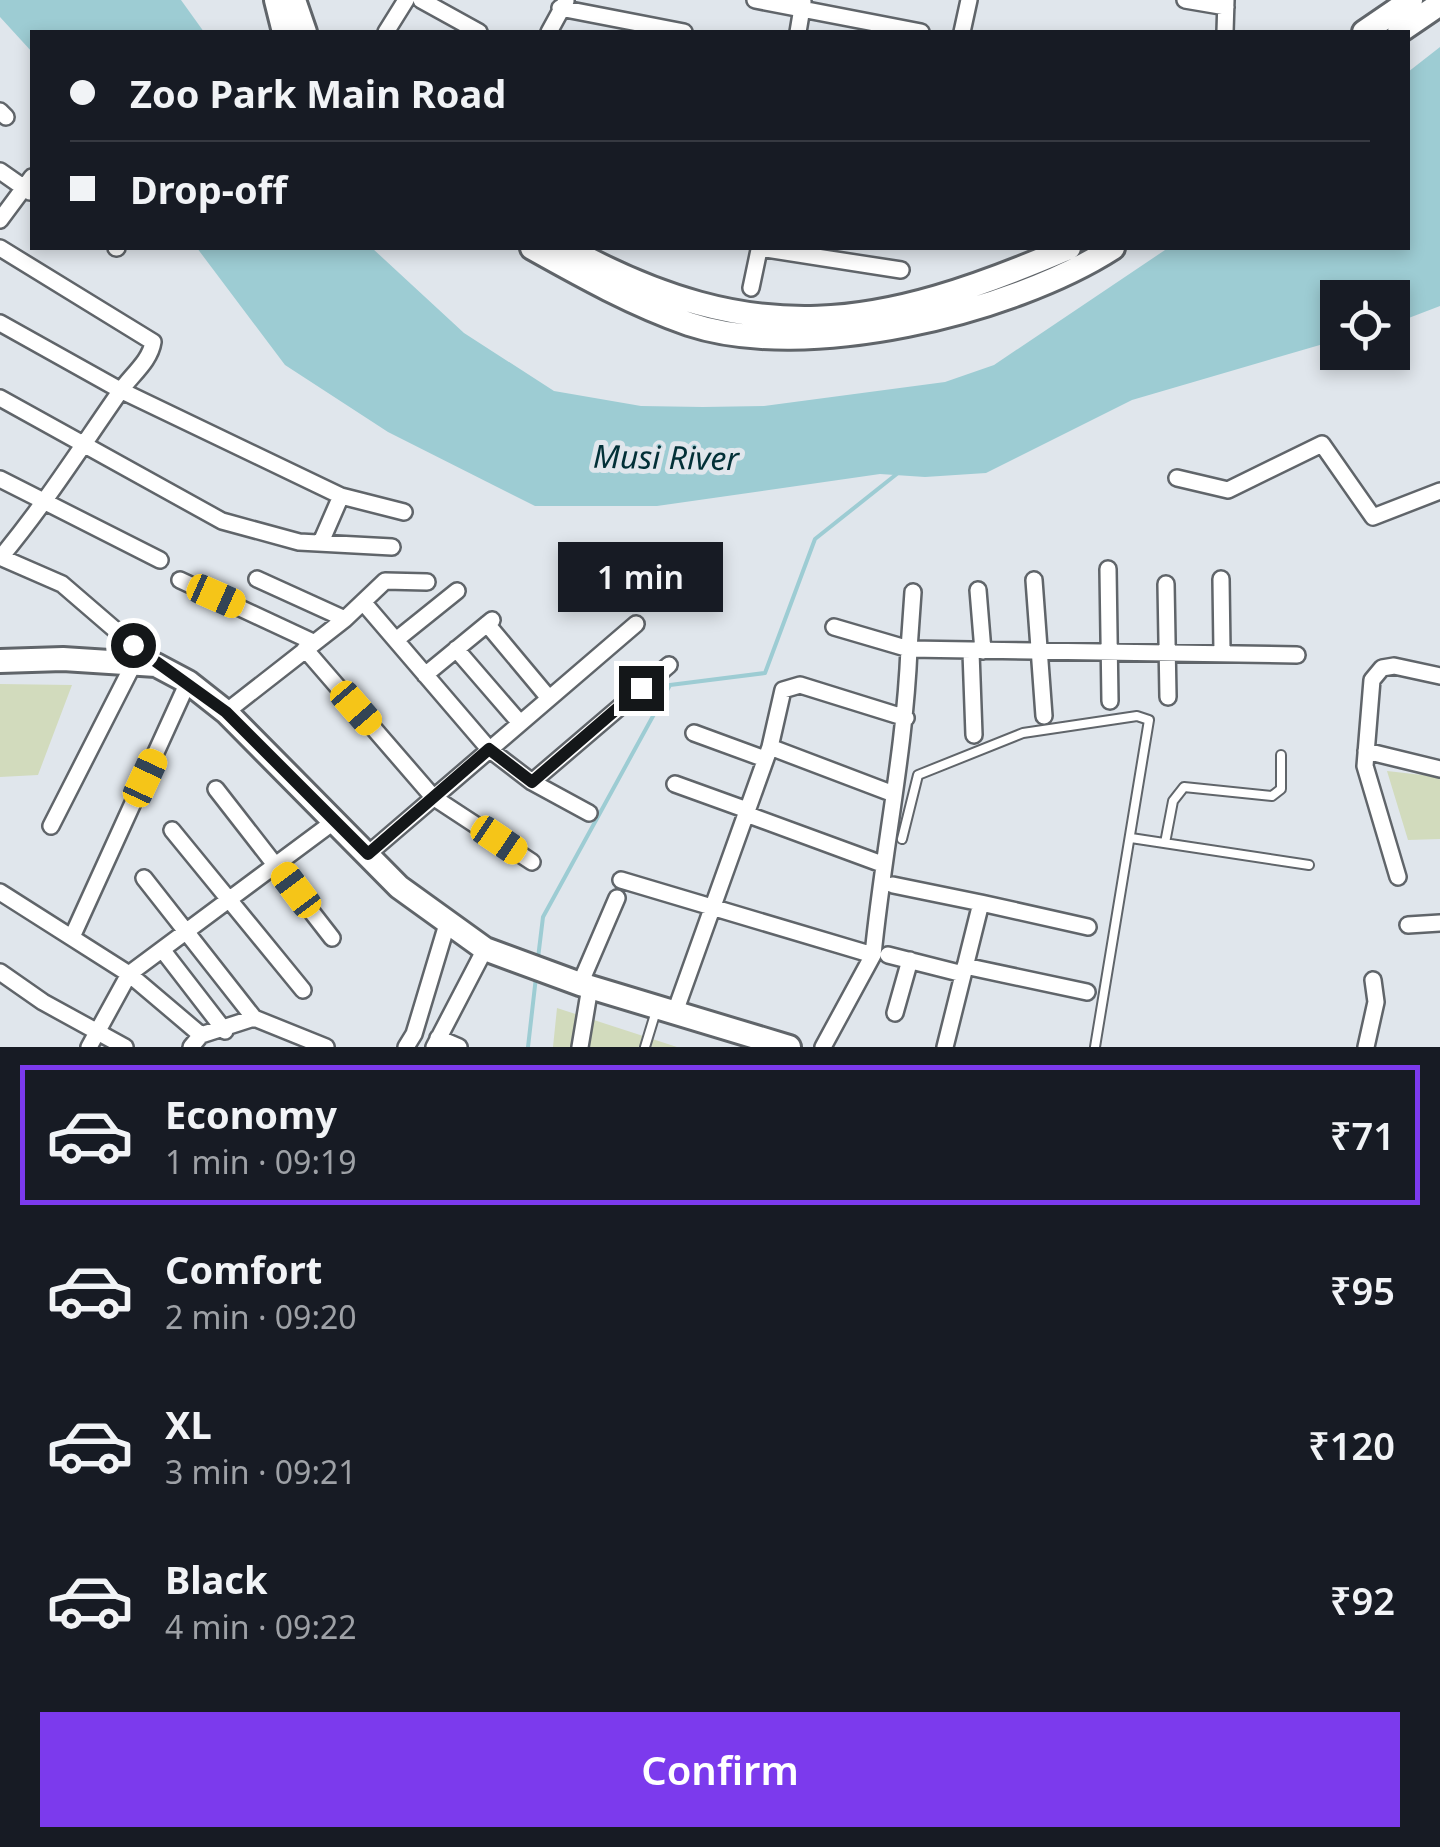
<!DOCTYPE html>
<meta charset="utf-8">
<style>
:root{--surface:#171b24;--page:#242831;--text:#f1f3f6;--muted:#9ea1a6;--line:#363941;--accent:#7c3aed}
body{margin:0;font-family:"Noto Sans",sans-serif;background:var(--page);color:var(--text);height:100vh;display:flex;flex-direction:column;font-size:38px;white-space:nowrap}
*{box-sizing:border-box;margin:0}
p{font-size:32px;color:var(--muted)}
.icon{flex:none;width:55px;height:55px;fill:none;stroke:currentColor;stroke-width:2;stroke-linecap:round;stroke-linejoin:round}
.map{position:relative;height:1047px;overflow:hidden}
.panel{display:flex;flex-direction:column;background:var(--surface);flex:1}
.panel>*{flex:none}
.guide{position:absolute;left:30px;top:30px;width:1380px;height:220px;border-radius:0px;box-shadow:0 5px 15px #0003;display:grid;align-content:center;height:220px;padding:0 40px;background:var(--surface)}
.controls{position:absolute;left:1320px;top:280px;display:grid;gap:20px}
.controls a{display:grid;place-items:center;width:90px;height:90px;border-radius:0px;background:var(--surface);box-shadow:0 5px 15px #0003;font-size:50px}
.end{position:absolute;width:45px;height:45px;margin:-22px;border:12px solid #141719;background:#fff;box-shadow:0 0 0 5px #fff}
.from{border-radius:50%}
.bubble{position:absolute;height:70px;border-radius:0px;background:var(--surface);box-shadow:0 5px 15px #0003;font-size:32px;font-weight:600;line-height:70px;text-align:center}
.car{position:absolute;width:30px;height:60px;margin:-30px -15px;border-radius:12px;box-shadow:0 0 8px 2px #0007;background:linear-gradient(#f5c518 24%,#345 0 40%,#f5c518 0 76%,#345 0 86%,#f5c518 0)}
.guide b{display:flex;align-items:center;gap:35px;height:95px;font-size:38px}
.guide b+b{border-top:2px solid var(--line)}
.guide i{width:25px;height:25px;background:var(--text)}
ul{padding:18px 0 0;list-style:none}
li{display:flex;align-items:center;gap:30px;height:140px;margin:0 20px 15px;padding:0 20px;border:5px solid transparent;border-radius:0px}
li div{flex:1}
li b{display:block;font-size:38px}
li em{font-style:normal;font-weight:600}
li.on{border-color:var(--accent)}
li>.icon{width:90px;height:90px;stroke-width:1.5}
.action{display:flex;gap:20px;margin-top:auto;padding:20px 40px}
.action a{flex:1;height:115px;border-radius:0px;background:var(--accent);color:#fff;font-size:40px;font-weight:600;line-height:115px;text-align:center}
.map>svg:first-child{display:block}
</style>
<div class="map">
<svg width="1440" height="1047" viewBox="0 0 1440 1047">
<rect width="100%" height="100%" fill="#e0e6ec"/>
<!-- green -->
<path fill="#d2dbbd" d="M0,684L72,685L38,775L0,777Z
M1387,771L1440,777V839L1408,840Z
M557,1008L677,1047H553Z"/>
<!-- water -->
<path fill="#9dccd3" d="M0,0H181L204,32H32V52L0,17Z
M1440,47V306L1393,324L1392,298H1338L1337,340L1132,400L986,473L925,477L880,474L657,506H535L388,432L285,365L197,248H372L464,333L554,391L641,406L703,407L764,406L945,382L994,365L1168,248H1408V72Z"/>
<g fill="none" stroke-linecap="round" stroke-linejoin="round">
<!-- stream -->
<path stroke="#9dccd3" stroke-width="4" d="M538,958L543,917L670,685L765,673L815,539L898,473
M528,1047L536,977"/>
<!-- lane casing -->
<g stroke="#60656a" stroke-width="12">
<path id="lane" d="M1131,838L1309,865
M902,839L918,775L1023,733L1137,716L1149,720L1095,1047
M1165,843L1173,801L1184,787L1272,796L1281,789V755
M645,1047L656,1011"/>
</g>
<!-- street casing -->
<g stroke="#60656a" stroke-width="20">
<path id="street" d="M421,0L479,32
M755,0L921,32
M1185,0L1226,7
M560,8L684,32
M386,32L406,0
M549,32L566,1
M798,32L803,2
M962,32L969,0
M1225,32L1226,0
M0,111L6,117
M0,171L30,192
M0,220L32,177
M0,248L153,342C150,362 130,376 119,393C80,449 45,504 1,557
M116,248H117
M759,248L901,270
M751,288L759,250
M0,323L120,390L341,496
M0,398L222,521L299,542L392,547
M1177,478L1228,490L1322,444L1373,517L1440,491
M0,479L160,560
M321,542L341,496L404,512
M0,557L62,584L156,665
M1108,569L1110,701
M257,579L345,619
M1221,579L1222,651
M180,580L313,642
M1034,580L1044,716
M1166,584L1168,697
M978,590L983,651
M363,602L489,749L532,782L589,813
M487,624L548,697
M834,627L909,649L913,592
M396,640L457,591
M305,649L433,797L532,862
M456,649L520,723
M971,652L974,735
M425,675L492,620
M226,712L345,619L385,581L427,582
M694,733L765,759
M770,747L891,793
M1366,751L1440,769
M532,782L669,665
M675,784L747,810
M216,789L332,938
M746,814L882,864
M51,826L134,663
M172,830L303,990
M368,854L636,624
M1398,877L1365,766L1372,680L1382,668L1394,666L1440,676
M144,878L254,1018L326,1047
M621,880L873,955C883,852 905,751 909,649L1297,655
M893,885L981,903
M0,892L129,974L201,1035
M1408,925L1440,923
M72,937L188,682
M164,952L225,1031
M888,955L963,974
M965,966L1087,992
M0,972L43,1002L125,1047
M580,984L617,898
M675,1012L770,747L783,690L800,685L906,718
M895,1013L910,960
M438,1038L459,1047
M89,1047L129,974L336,820
M191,1047L201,1035L254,1018
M406,1047L414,1034L448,921
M434,1047L485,949
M580,1047L590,987
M823,1047L873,955
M945,1047L981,903L1088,927
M1366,1047L1376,1002L1373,980"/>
</g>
<!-- secondary casing -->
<g stroke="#60656a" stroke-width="28">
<path id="secondary" d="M276,0L284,32
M294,0L305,32
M1364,32L1411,0
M1399,32L1440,4
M532,248C582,276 634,305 689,324C806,363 1012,313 1113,248
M567,248C757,352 878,330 1069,248
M0,661L63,659L156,665L188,682L226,712L399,887L485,949L580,984L789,1047"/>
</g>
<!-- lane -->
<use href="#lane" stroke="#fff" stroke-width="8"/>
<!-- street -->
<use href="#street" stroke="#fff" stroke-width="15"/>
<!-- secondary -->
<use href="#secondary" stroke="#fff" stroke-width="22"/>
</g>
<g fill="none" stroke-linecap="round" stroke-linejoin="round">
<!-- route -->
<path stroke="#141719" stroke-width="12" d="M133,645L226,712L368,854L489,749L532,782L641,688"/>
</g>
<g text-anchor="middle" stroke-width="10" stroke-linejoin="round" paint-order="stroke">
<!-- water labels -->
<g font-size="32" font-style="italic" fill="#023037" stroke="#e0e6ec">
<text transform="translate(666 458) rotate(1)" y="11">Musi River</text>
</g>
</g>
</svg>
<div class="controls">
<a><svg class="icon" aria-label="locate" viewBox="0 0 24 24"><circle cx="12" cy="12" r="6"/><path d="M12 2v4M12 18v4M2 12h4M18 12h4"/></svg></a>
</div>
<i class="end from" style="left:133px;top:645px"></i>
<i class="end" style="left:641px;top:688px"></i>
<div class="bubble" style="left:558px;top:542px;width:165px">1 min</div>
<i class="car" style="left:216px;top:596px;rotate:114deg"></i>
<i class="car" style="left:356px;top:708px;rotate:139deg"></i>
<i class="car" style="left:145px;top:778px;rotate:25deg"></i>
<i class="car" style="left:499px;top:840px;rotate:124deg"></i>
<i class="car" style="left:296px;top:890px;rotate:323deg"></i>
<div class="guide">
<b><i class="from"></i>Zoo Park Main Road</b>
<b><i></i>Drop-off</b>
</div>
</div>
<section class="panel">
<ul>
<li class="on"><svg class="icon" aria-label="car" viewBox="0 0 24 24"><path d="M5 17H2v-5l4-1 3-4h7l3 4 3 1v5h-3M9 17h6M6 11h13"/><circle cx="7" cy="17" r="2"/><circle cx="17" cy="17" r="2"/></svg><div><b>Economy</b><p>1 min · 09:19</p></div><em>₹71</em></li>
<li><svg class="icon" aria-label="car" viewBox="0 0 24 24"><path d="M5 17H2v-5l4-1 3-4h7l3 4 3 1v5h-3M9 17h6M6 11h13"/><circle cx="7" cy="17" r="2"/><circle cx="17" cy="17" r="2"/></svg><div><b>Comfort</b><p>2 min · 09:20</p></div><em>₹95</em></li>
<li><svg class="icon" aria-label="car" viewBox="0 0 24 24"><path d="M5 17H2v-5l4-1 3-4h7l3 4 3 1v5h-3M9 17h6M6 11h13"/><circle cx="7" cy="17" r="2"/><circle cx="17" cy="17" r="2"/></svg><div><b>XL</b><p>3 min · 09:21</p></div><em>₹120</em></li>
<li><svg class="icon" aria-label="car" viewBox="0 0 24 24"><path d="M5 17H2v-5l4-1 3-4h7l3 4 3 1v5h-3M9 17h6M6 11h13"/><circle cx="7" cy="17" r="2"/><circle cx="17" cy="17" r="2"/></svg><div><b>Black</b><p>4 min · 09:22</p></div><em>₹92</em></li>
</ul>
<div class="action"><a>Confirm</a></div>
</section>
